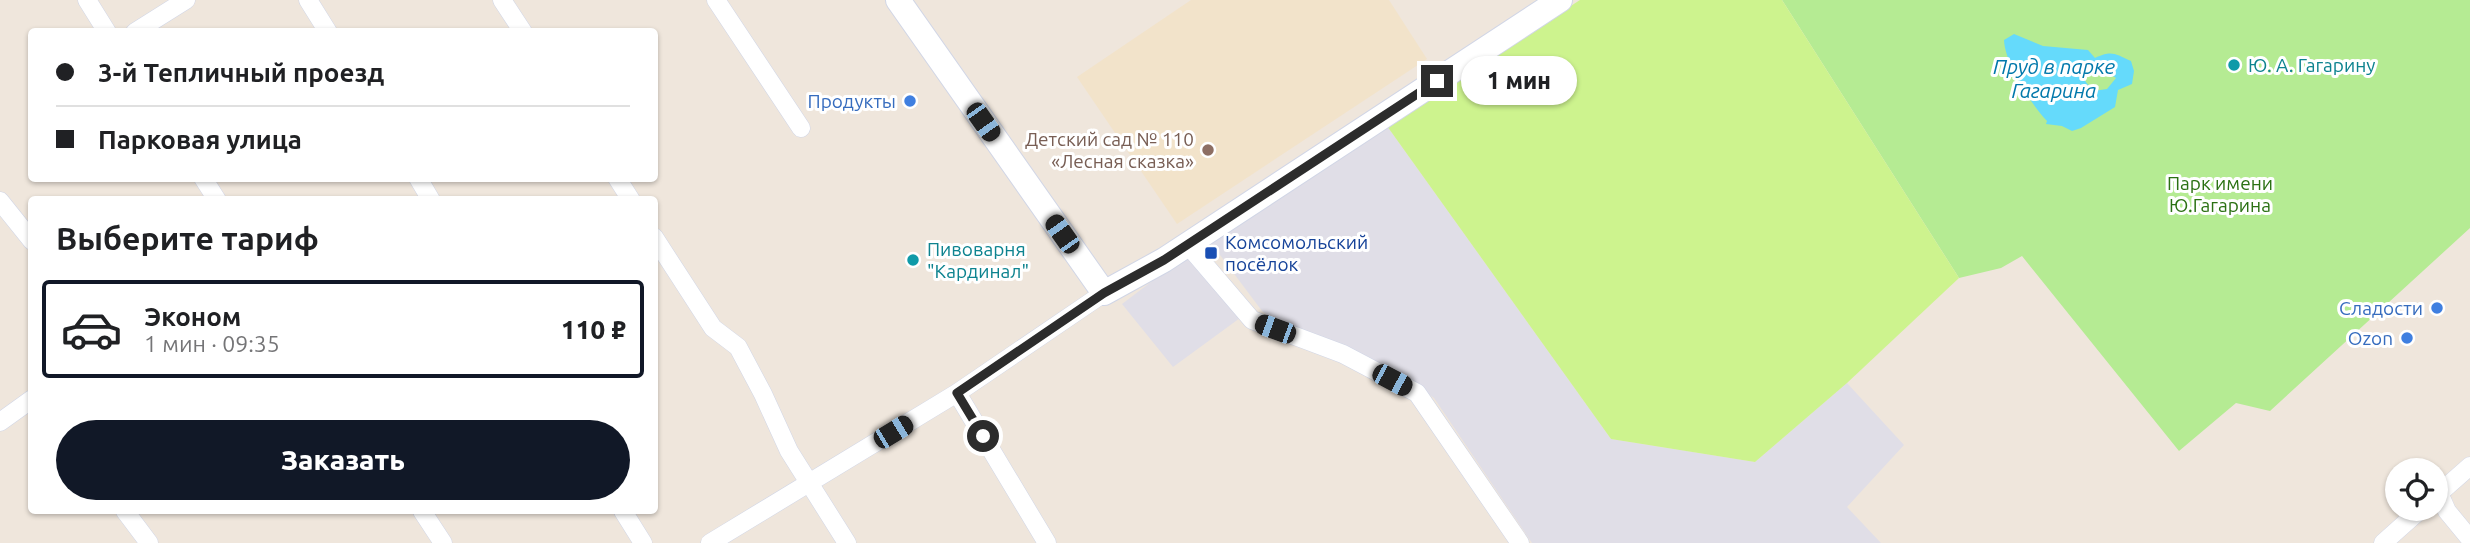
<!DOCTYPE html>
<html lang="ru">
<meta charset="utf-8">
<style>
:root{--surface:#fff;--page:#f2f2f2;--text:#202124;--muted:#757577;--line:#e0e0e0;--accent:#111827}
body{margin:0;font-family:Ubuntu,sans-serif;background:var(--page);color:var(--text);height:100vh;display:flex;flex-direction:column;font-size:26px;white-space:nowrap}
*{box-sizing:border-box;margin:0}
p{font-size:23px;color:var(--muted)}
.icon{flex:none;width:38px;height:38px;fill:none;stroke:currentColor;stroke-width:2;stroke-linecap:round;stroke-linejoin:round}
.map{position:relative;flex:1;overflow:hidden}
.panel{position:absolute;left:28px;top:196px;width:630px;height:318px;display:flex;flex-direction:column;background:var(--surface);border-radius:7px;box-shadow:0 2px 5px #0004}
.panel>*{flex:none}
.guide{position:absolute;left:28px;top:28px;width:630px;height:154px;border-radius:7px;box-shadow:0 2px 5px #0004;display:grid;align-content:center;height:154px;padding:0 28px;background:var(--surface)}
.tools{position:absolute;left:2385px;top:458px;display:grid;gap:14px}
.tools a{display:grid;place-items:center;width:63px;height:63px;border-radius:50%;background:var(--surface);box-shadow:0 2px 5px #0004;font-size:35px}
.end{position:absolute;width:32px;height:32px;margin:-16px;border:9px solid #2c2c2c;background:#fff;box-shadow:0 0 0 4px #fff}
.from{border-radius:50%}
.bubble{position:absolute;height:49px;border-radius:24px;background:var(--surface);box-shadow:0 2px 5px #0004;font-size:23px;font-weight:800;line-height:49px;text-align:center}
.car{position:absolute;width:21px;height:42px;margin:-21px -10px;border-radius:9px;box-shadow:0 0 5px 2px #0007;background:linear-gradient(#222 24%,#8ab4d8 0 40%,#222 0 76%,#8ab4d8 0 86%,#222 0)}
.guide b{display:flex;align-items:center;gap:24px;height:66px;font-size:26px}
.guide b+b{border-top:2px solid var(--line)}
.guide i{width:18px;height:18px;background:var(--text)}
ul{padding:0;list-style:none}
li{display:flex;align-items:center;gap:21px;height:98px;margin:0 14px 10px;padding:0 14px;border:4px solid var(--line);border-radius:7px}
li div{flex:1}
li b{display:block;font-size:26px}
li em{font-style:normal;font-weight:800}
li.selected{border-color:var(--accent)}
li>.icon{width:63px;height:63px;stroke-width:1.5}
h2{padding:0 28px;font-size:32px;line-height:84px}
.button{display:flex;gap:14px;margin-top:auto;padding:14px 28px}
.button a{flex:1;height:80px;border-radius:42px;background:var(--accent);color:#fff;font-size:28px;font-weight:800;line-height:80px;text-align:center}
.map>svg:first-child{display:block}
</style>
<div class="map">
<svg width="2470" height="543" viewBox="0 0 2470 543">
<rect width="100%" height="100%" fill="#efe6dc"/>
<!-- industrial -->
<path fill="#e0dee7" d="M1387,126L1611,439L1755,462L1847,383L1904,445L1847,507L1881,543H1532L1434,398L1406,378L1280,325L1262,311L1211,243Z
M1188,254L1240,318L1173,367L1122,304Z"/>
<!-- education -->
<path fill="#f2e3ca" d="M1191,0H1389L1427,59L1177,224L1077,77Z"/>
<!-- green -->
<path fill="#b5eb93" d="M1782,0H2470V228L2270,411L2236,403L2179,451L2022,256L2001,268L1959,278Z"/>
<!-- pitch -->
<path fill="#cdf38e" d="M1580,0H1782L1959,278L1847,383L1755,462L1611,439L1387,126Z"/>
<!-- water -->
<path fill="#65dafb" fill-rule="evenodd" d="M2014,34L2043,46L2088,50L2095,58C2112,50 2115,54 2131,61L2134,71L2132,84L2118,90L2115,107L2081,128L2072,131L2062,126L2046,124L2047,121C2031,104 2005,64 2004,40ZM2089,68L2102,69L2116,78L2107,89L2093,91L2082,77Z"/>
<g fill="none" stroke-linecap="round" stroke-linejoin="round">
<!-- street casing -->
<g stroke="#d1d6e6" stroke-width="19">
<path id="street" d="M87,0L107,32
M308,0L328,32
M502,0L523,32
M716,0L801,128
M135,32L186,0
M203,178L217,200
M418,178L431,200
M617,178L631,200
M0,201L32,241
M654,237L713,328L738,347L763,394L789,451L847,543
M1187,244L1252,320L1343,354L1417,393L1520,543
M957,393L1047,543
M0,422L32,399
M2439,493L2447,511L2470,539
M2436,496L2470,466
M125,511L149,543
M422,511L443,543
M623,511L643,543
M710,543L957,393L1104,293
M2383,543L2421,509"/>
</g>
<!-- secondary casing -->
<g stroke="#d1d6e6" stroke-width="26">
<path id="secondary" d="M898,0L1104,293L1164,260L1560,0"/>
</g>
<!-- street -->
<use href="#street" stroke="#fff" stroke-width="18"/>
<!-- secondary -->
<use href="#secondary" stroke="#fff" stroke-width="24"/>
</g>
<g fill="none" stroke-linecap="round" stroke-linejoin="round">
<!-- route -->
<path stroke="#2c2c2c" stroke-width="9" d="M983,436L957,393L1104,293L1164,260L1437,81"/>
</g>
<!-- markers -->
<g fill="#0f9aa8" stroke="#fff" stroke-width="2.5">
<circle cx="2234" cy="65" r="7"/>
<circle cx="913" cy="260" r="7"/>
</g>
<g fill="#3f7fe0" stroke="#fff" stroke-width="2.5">
<circle cx="910" cy="101" r="7"/>
<circle cx="2437" cy="308" r="7"/>
<circle cx="2407" cy="338" r="7"/>
</g>
<circle fill="#8d6e63" stroke="#fff" stroke-width="2.5" cx="1208" cy="150" r="7"/>
<rect fill="#1a4fb4" stroke="#fff" stroke-width="2.5" x="1204" y="246" width="14" height="14" rx="3.5"/>
<g text-anchor="middle" stroke-width="6" stroke-linejoin="round" paint-order="stroke">
<!-- culture labels -->
<g font-size="19" fill="#0d838f" stroke="#fff" text-anchor="start">
<text x="2248" y="72">Ю. А. Гагарину</text>
<text x="927" y="256">Пивоварня<tspan x="927" dy="22">"Кардинал"</tspan></text>
</g>
<!-- shop labels -->
<g font-size="19" fill="#366cbe" stroke="#fff" text-anchor="end">
<text x="896" y="108">Продукты</text>
<text x="2423" y="315">Сладости</text>
<text x="2393" y="345">Ozon</text>
</g>
<!-- education labels -->
<g font-size="19" fill="#785e54" stroke="#fff" text-anchor="end">
<text x="1194" y="146">Детский сад № 110<tspan x="1194" dy="22">«Лесная сказка»</tspan></text>
</g>
<!-- park labels -->
<g font-size="19" fill="#2b7113" stroke="#fff">
<text x="2220" y="190">Парк имени<tspan x="2220" dy="22">Ю.Гагарина</tspan></text>
</g>
<!-- transit labels -->
<g font-size="19" fill="#164399" stroke="#fff" text-anchor="start">
<text x="1225" y="249">Комсомольский<tspan x="1225" dy="22">посёлок</tspan></text>
</g>
<!-- water labels -->
<g font-size="21" font-style="italic" fill="#0078ab" stroke="#fff">
<text x="2054" y="74">Пруд в парке<tspan x="2054" dy="24">Гагарина</tspan></text>
</g>
</g>
</svg>
<div class="tools">
<a><svg class="icon" aria-label="locate" viewBox="0 0 24 24"><circle cx="12" cy="12" r="6"/><path d="M12 2v4M12 18v4M2 12h4M18 12h4"/></svg></a>
</div>
<i class="end from" style="left:983px;top:436px"></i>
<i class="end" style="left:1437px;top:81px"></i>
<div class="bubble" style="left:1461px;top:56px;width:116px">1 мин</div>
<i class="car" style="left:983px;top:122px;rotate:145deg"></i>
<i class="car" style="left:1062px;top:234px;rotate:325deg"></i>
<i class="car" style="left:1275px;top:329px;rotate:290deg"></i>
<i class="car" style="left:1392px;top:380px;rotate:118deg"></i>
<i class="car" style="left:893px;top:432px;rotate:59deg"></i>
<div class="guide">
<b><i class="from"></i>3-й Тепличный проезд</b>
<b><i></i>Парковая улица</b>
</div>
<section class="panel">
<h2>Выберите тариф</h2>
<ul>
<li class="selected"><svg class="icon" aria-label="car" viewBox="0 0 24 24"><path d="M5 17H2v-5l4-1 3-4h7l3 4 3 1v5h-3M9 17h6M6 11h13"/><circle cx="7" cy="17" r="2"/><circle cx="17" cy="17" r="2"/></svg><div><b>Эконом</b><p>1 мин · 09:35</p></div><em>110 ₽</em></li>
</ul>
<div class="button"><a>Заказать</a></div>
</section>
</div>
